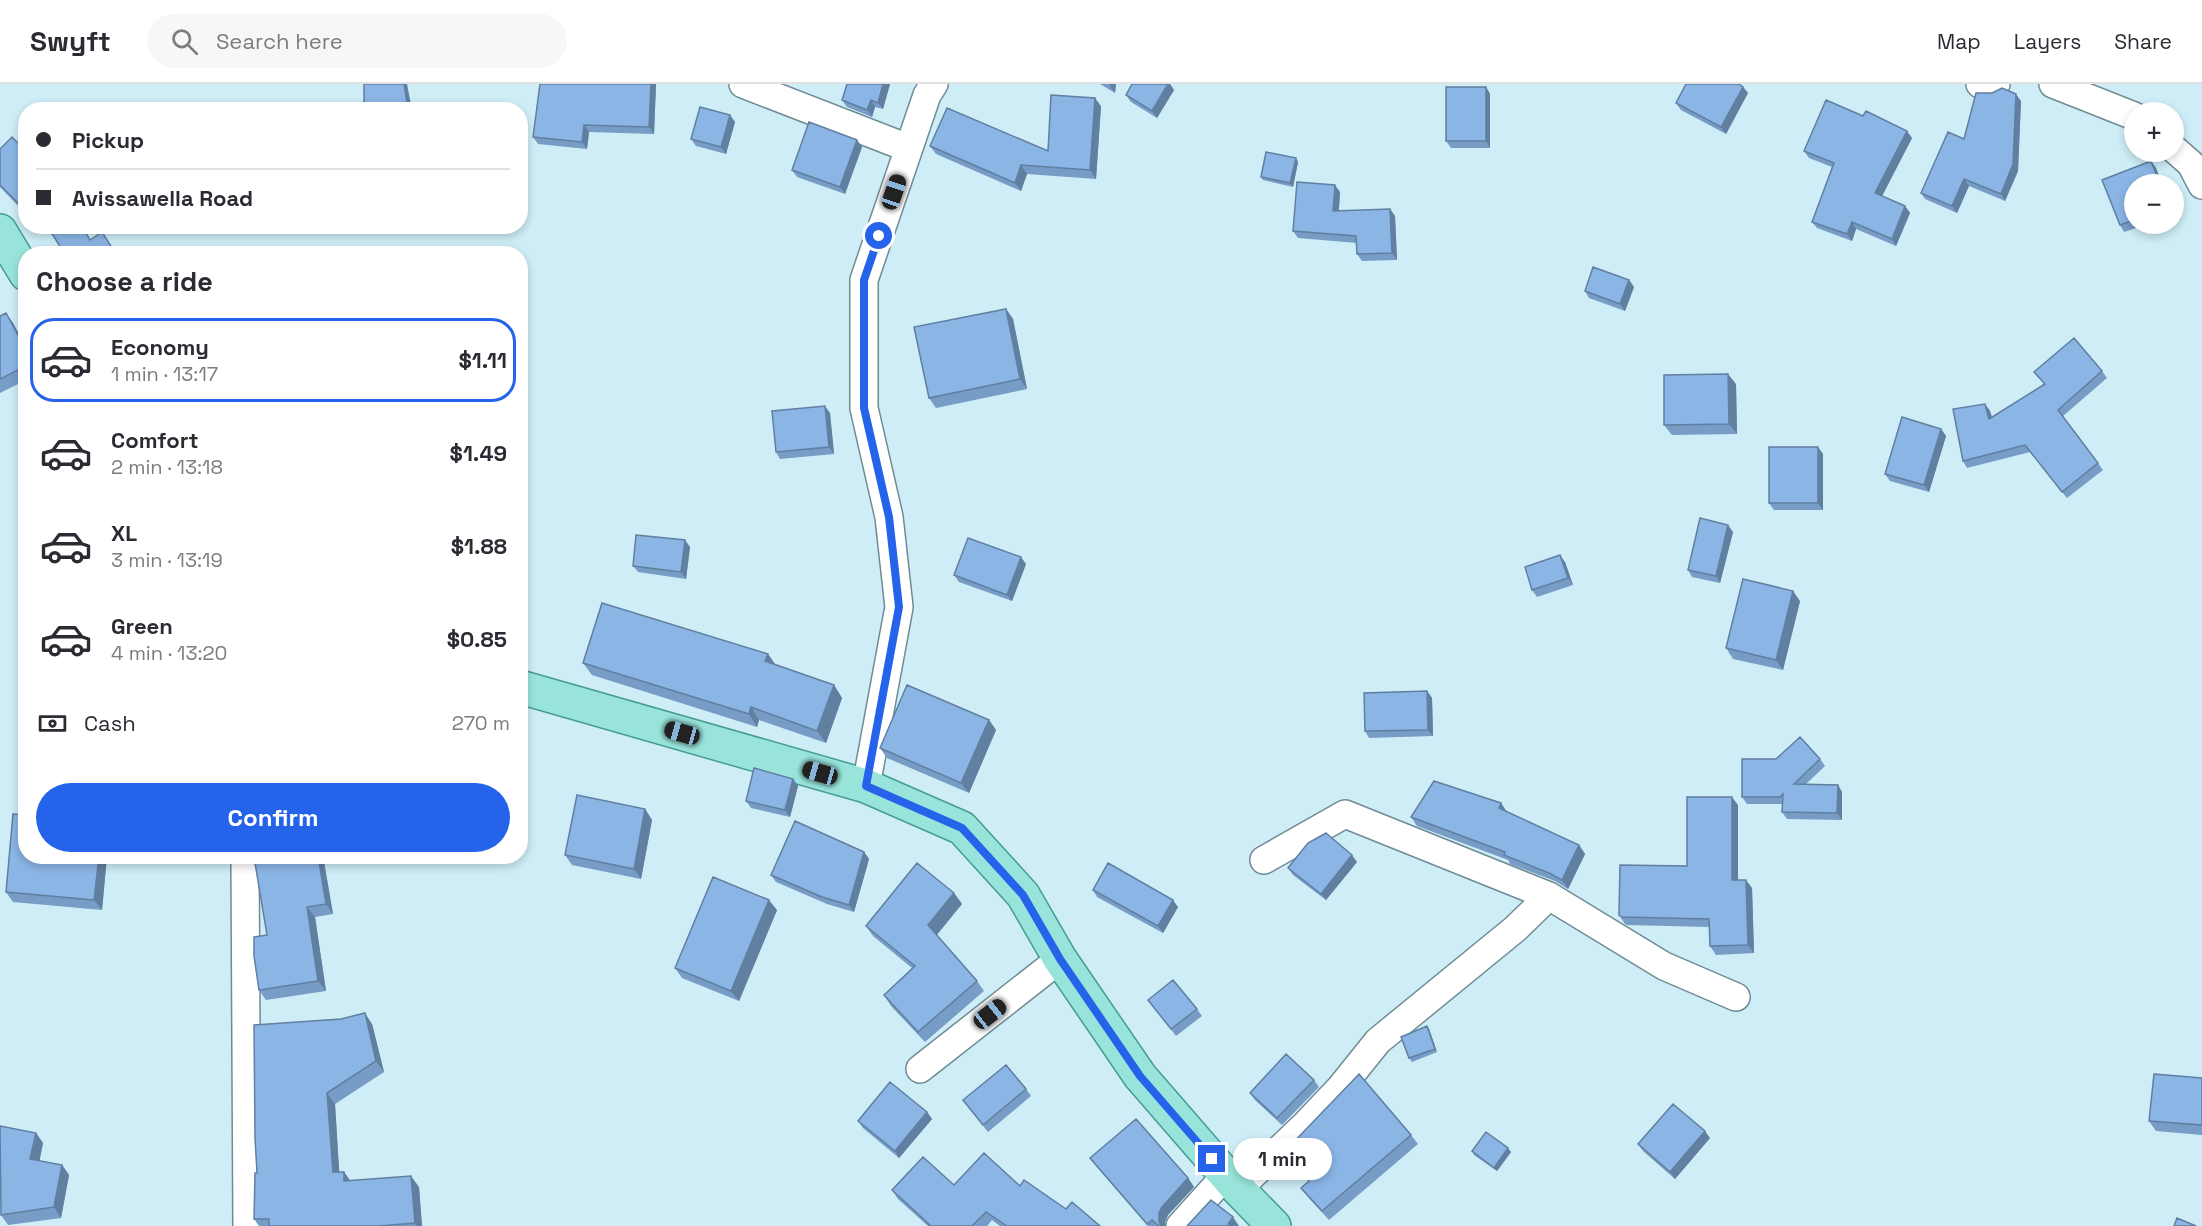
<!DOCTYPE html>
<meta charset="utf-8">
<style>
:root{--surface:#fff;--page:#f7f7f7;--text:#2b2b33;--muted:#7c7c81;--line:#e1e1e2;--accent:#2563eb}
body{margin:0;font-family:"Space Grotesk",sans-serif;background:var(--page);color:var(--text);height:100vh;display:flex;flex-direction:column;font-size:22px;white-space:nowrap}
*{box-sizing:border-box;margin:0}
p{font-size:20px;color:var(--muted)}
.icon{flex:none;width:33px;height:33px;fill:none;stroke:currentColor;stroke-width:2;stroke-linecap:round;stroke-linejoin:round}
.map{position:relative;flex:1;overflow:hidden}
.side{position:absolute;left:18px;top:162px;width:510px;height:618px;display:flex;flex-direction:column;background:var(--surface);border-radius:24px;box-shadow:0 3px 9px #0003}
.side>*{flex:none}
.hud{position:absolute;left:18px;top:18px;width:510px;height:132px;border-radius:24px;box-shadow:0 3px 9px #0003;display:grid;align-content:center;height:132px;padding:0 18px;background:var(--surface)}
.buttons{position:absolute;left:2124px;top:18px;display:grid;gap:12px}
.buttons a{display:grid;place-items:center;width:60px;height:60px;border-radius:50%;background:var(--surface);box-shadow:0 3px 9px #0003;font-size:30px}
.end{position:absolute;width:27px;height:27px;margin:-14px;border:8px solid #2563eb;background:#fff;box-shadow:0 0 0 3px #fff}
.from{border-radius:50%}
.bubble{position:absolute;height:42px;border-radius:21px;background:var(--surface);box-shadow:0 3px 9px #0003;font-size:20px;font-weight:800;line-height:42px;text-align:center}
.car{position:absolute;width:18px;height:36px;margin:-18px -9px;border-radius:8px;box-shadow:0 0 4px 2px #0007;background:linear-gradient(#222 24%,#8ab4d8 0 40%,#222 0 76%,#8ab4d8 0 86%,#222 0)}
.hud b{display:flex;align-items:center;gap:21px;height:57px;font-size:22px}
.hud b+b{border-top:2px solid var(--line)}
.hud i{width:15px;height:15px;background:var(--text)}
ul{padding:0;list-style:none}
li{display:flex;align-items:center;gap:18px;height:84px;margin:0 12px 9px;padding:0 6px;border:3px solid transparent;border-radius:24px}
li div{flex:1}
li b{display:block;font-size:22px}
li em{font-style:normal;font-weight:800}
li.selected{border-color:var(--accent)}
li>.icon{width:54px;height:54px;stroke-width:1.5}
h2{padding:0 18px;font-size:27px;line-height:72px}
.pay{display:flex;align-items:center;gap:15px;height:66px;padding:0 18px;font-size:22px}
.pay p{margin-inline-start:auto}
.primary-button{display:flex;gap:12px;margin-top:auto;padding:12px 18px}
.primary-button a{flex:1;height:69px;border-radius:36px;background:var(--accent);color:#fff;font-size:24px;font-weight:800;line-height:69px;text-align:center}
header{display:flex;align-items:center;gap:36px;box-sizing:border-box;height:84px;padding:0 30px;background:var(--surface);border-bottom:2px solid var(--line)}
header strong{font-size:28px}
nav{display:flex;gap:33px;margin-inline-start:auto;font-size:21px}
.search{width:420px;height:54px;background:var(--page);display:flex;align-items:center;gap:15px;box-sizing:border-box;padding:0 21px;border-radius:33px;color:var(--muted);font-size:22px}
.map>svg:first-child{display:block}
</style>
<header>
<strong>Swyft</strong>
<div class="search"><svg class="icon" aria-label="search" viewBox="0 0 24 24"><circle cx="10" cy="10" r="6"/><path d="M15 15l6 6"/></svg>Search here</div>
<nav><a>Map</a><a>Layers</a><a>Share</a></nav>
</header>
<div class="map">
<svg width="2202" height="1142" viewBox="0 0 2202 1142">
<rect width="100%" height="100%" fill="#ceedf7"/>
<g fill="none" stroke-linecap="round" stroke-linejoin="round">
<!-- minor casing -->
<g stroke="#6f8c94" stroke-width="30">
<path id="minor" d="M743,0L908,64
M1980,0H1996
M2053,0L2134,32
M2174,65L2191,80L2202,101
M866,702L899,523L889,433L864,324V196L927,11L934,0
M245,772L247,1142
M1264,776L1345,730L1549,812L1664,882L1736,913
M920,985L1060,875
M1238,1105L1305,1041L1341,1003L1378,957L1515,845L1549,812
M1180,1142L1226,1091"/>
</g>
<!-- primary casing -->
<g stroke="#459c93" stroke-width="36">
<path id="primary" d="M0,147L26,190
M520,603L866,702L962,744L1023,811L1060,875L1140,992L1238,1105L1274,1142"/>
</g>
<!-- minor -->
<use href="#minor" stroke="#fff" stroke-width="27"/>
<!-- primary -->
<use href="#primary" stroke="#98e4db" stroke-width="33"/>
</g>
<!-- wall -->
<path fill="#779cc5" d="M540,0H656L654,50L589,48L587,65L538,60L533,53Z
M847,0H890L883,25L875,23L872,33L847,23L842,16Z
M1100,0H1116L1115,9Z
M1132,0H1170L1174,6L1157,34L1131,18L1126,11Z
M1486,3L1490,10V64H1451L1446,57Z
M1743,3L1748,9L1726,50L1681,26L1676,19Z
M2021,17L2018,87L2005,117L1969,102L1957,129L1925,115L1921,109L1964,55Z
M1101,22L1096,95L1027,90L1021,107L936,70L930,62L1048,67Z
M730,31L735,38L726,70L696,62L691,55Z
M1912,54L1882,112L1905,122L1910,129L1896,162L1856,145L1852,157L1817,144L1812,138L1832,83L1809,74L1804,67Z
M857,56L862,63L845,110L797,93L792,86Z
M0,65L26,67V130L0,103Z
M1296,74L1298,78L1293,103L1263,96L1261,93Z
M2151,77L2156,84L2162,100H2134V140H2148L2124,148L2120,141L2102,96Z
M1340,108L1339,127L1390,125L1395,132L1397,176L1362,177L1357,170V159L1298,154L1293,147Z
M47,142H82L90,155L116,170H64Z
M1629,196L1634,203L1625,227L1589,214L1585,207Z
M1006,225L1013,235L1027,305L936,324L929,314Z
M6,229L13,239L26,263V296L0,309V232Z
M2102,287L2107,294L2063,332L2103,386L2067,414L2030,368L1967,384L1963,377L1985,320L1990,327L1992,333L2044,300L2034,288Z
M1736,300L1737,350L1672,351L1664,341Z
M830,329L834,370L780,375L776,368Z
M1941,345L1946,352L1929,408L1890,397L1885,390Z
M1823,370V426H1774L1769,419Z
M1733,448L1720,499L1692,493L1688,486Z
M690,463L686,495L638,488L633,482Z
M1565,478L1573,501L1537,513L1532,506Z
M1026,480L1012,517L959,498L954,491Z
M1800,517L1783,586L1733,575L1726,564Z
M768,570L775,580L834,601L842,614L826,659L759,636L757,643L592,591L583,579Z
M1427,607L1432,614L1433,652L1369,654L1365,647Z
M989,636L996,646L969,709L887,674L880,664Z
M1820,675L1825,682L1806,700L1838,701L1842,708V736L1787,735L1782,728V720H1747L1742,713Z
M793,695L798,702L790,733L751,724L746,717Z
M1738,721V796L1752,804L1754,869L1716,871L1710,862L1709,843L1627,841L1625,840L1619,831L1687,782Z
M645,725L652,736L641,795L572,781L565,771Z
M1507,728L1579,761L1585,770L1568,805L1555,797L1510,780L1508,776L1417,742L1411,733Z
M864,768L869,775L854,828L827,820L776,798L771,791Z
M107,772L102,826L13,818L6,808Z
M259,772H323L333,830L315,833L326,907L266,916L259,906L267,851Z
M1357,778L1326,816L1293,791L1288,784Z
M1093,806L1178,823L1163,849L1097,813Z
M954,809L962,820L936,850L977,897L984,907L925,958L891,922L884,911L912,884L873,852L866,842Z
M777,826L739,917L682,894L675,884Z
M1148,916L1197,925L1202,932L1176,952Z
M372,940L384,988L335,1020L339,1088H344L350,1097L419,1103L422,1142H259L254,1135L257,1089Z
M1427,942L1429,945L1437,968L1412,978L1409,974Z
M2202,994V1051L2156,1047L2149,1037Z
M1314,996L1319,1003L1282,1041L1255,1016L1250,1009Z
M1026,1005L1031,1012L988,1048L963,1016Z
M927,1028L932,1035L899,1074L863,1044L858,1037Z
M36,1049L43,1059L39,1077L62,1081L69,1091L61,1134L8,1141L1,1131Z
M1411,1051L1418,1060L1329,1136L1308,1113L1301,1104Z
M1710,1054L1675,1095L1643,1067L1638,1060Z
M1472,1067L1511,1068L1497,1087L1474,1071Z
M1090,1074L1188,1094L1194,1103L1168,1131L1165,1138V1142H1148L1097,1083Z
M954,1101L1020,1102L1100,1142H1000L992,1136L987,1142H928L898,1115L892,1106Z"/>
<!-- shaded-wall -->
<path fill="#617fa0" d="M404,0H407L412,26H408Z
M651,0H656L654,50L649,43Z
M883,0H890L883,25L878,19Z
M1110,0H1116L1115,9L1110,2Z
M1168,0H1170L1174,6L1157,34L1152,27Z
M1486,3L1490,10V64L1486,57Z
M1743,3L1748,9L1726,50L1721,43Z
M2016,10L2021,17L2018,87L2005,117L2001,110Z
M1095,14L1101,22L1096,95L1090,86Z
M871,16L875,23L872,33L867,26Z
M730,31L735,38L726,70L721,63Z
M584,41L589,48L587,65L582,58Z
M1907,47L1912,54L1880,116L1875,109Z
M857,56L862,63L845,110L840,103Z
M1296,74L1298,78L1293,103L1290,99Z
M2151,77L2156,84L2162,100H2160Z
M1021,81L1027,90L1021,107L1015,99Z
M1964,95L1969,102L1957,129L1952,122Z
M1335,101L1340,108L1338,134L1333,127Z
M1905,122L1910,129L1896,162L1892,155Z
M1390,125L1395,132L1397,176L1392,169Z
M1852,138L1856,145L1852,157L1847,150Z
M1629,196L1634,203L1625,227L1620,220Z
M1006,225L1013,235L1027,305L1020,295Z
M6,229L13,239L26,263V266Z
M1728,290L1736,300L1737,350L1729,340Z
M1985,320L1990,327L1994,341L1989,335Z
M825,322L830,329L834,370L829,363Z
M1941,345L1946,352L1929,408L1924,401Z
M1818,363L1823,370V426L1818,419Z
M1728,441L1733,448L1720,499L1716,492Z
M685,456L690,463L686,495L681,488Z
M1560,471L1565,478L1573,501L1568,494Z
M1021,473L1026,480L1012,517L1007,511Z
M1793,507L1800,517L1783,586L1776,576Z
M768,570L776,582L765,577Z
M834,601L842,614L826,659L817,647Z
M1427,607L1432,614L1433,652L1428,646Z
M751,623L759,636L757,643L749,630Z
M989,636L996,646L969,709L961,699Z
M793,695L798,702L790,733L785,726Z
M1838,701L1842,708V736L1837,729Z
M1732,713L1738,721V805L1732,796Z
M1501,719L1507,728L1499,724Z
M645,725L652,736L641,795L634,785Z
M1579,761L1585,770L1568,805L1562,796Z
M864,768L869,775L854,828L849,821Z
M1352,771L1357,778L1326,816L1321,810Z
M99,772H107L102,826L94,816Z
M318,772H323L333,830L326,820Z
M1746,796L1752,804L1754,869L1748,861Z
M954,809L962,820L936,852L928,841Z
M769,816L777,826L739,917L731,907Z
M1173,816L1178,823L1163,849L1158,842Z
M307,823L315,833L326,907L318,897Z
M365,929L372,940L384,988L376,977Z
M1427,942L1429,945L1437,968L1435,965Z
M327,1009L335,1020L340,1099L333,1088Z
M927,1028L932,1035L899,1074L895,1067Z
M1705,1047L1710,1054L1675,1095L1670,1088Z
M36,1049L43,1059L38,1085L30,1075Z
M1508,1064L1511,1068L1497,1087L1494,1084Z
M62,1081L69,1091L61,1134L54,1123Z
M344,1088L352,1099L344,1097Z
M411,1092L419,1103L422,1142H417L415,1139Z
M1188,1094L1194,1103L1168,1131L1165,1138V1142H1161L1159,1137V1129L1162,1123Z
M1233,1133L1239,1142H1230L1228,1140Z"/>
<!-- building -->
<path fill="#8ab5e5" stroke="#617fa0" stroke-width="1.5" d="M364,0H404L408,26H364Z
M540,0H651L649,43L584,41L582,58L533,53Z
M847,0H883L878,19L871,16L867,26L842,16Z
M1132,0H1168L1152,27L1126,11Z
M1686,0H1739L1743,3L1721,43L1676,19Z
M1446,3H1486V57H1446Z
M2002,4L2016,10L2013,80L2001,110L1964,95L1952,122L1921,109L1948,48L1964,55L1976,9H1992Z
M1051,11L1095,14L1090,86L1021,81L1015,99L930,62L947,24L1048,67Z
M1826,16L1863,32L1866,27L1907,47L1875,109L1905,122L1892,155L1852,138L1847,150L1812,138L1834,79L1804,67Z
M700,23L730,31L721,63L691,55Z
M809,38L857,56L840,103L792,86Z
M12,53L26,67V127L0,101V65Z
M1266,68L1296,74L1290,99L1261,93Z
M2151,77L2160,100H2134V136L2120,141L2102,96Z
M1297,98L1335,101L1333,127L1390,125L1392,169L1357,170L1356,152L1293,147Z
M47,142H82L90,156L102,148L116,170H72L68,164L63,167Z
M1593,183L1629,196L1620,220L1585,207Z
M1006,225L1020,295L929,314L914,243Z
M6,229L26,266V282L0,295V232Z
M2074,254L2102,287L2058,326L2098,379L2062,408L2025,361L1963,377L1953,325L1985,320L1989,335L2045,300L2034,288Z
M1728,290L1729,340L1664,341V291Z
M825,322L829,363L776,368L772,327Z
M1902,333L1941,345L1924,401L1885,390Z
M1769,363H1818V419H1769Z
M1700,434L1728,441L1716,492L1688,486Z
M636,451L685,456L681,488L633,482Z
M968,454L1021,473L1007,511L954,491Z
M1560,471L1568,494L1532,506L1525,483Z
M1743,495L1793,507L1776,576L1726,564Z
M602,519L768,570L765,577L834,601L817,647L751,623L749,630L583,579Z
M907,601L989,636L961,699L880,664Z
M1427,607L1428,646L1365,647L1364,609Z
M1800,653L1820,675L1794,700L1838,701L1837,729L1782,728L1783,710L1780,713H1742V675H1776Z
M754,684L793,695L785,726L746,717Z
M1434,697L1501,719L1499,724L1579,761L1562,796L1549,789L1504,771L1505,768L1411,733Z
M577,711L645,725L634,785L565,771Z
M1687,713H1732V796H1746L1748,861L1710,862L1709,835L1622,833L1619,831L1620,781L1687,782Z
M13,730L26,731V772H99L94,816L6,808Z
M795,737L864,768L849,821L822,813L771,791Z
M1326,749L1352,771L1321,810L1288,784L1308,759Z
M259,772H318L326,820L307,823L318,897L259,906L254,872V853L267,851L254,773Z
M917,779L954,809L928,841L977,897L918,948L884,911L915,882L866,842Z
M1108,779L1173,816L1158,842L1093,806Z
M713,793L769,816L731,907L675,884Z
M1173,896L1197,925L1171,945L1148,916Z
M365,929L376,977L327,1009L333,1088H344V1097L411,1092L415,1139L379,1142H269V1135H254L255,1089H257L255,1054L254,941L341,935Z
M1427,942L1435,965L1409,974L1401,953Z
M1286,970L1314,996L1277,1034L1250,1009Z
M1006,981L1026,1005L983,1041L963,1016Z
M1359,990L1411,1051L1322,1127L1301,1104L1309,1097L1286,1066Z
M2154,990L2202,994V1041L2149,1037Z
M890,998L927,1028L895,1067L858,1037Z
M1673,1020L1705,1047L1670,1088L1638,1060Z
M1136,1035L1188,1094L1162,1123L1159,1129V1137L1161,1142H1159L1152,1136L1147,1140L1090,1074Z
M0,1042L36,1049L30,1075L62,1081L54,1123L1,1131Z
M1486,1048L1508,1064L1494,1084L1472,1067Z
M984,1069L1020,1102L1024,1096L1066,1125L1072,1118L1100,1142H1007L986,1128L972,1142H931L892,1106L923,1073L954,1101Z
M1211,1116L1233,1133L1228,1140L1231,1142H1187Z
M2177,1134L2196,1142H2174Z"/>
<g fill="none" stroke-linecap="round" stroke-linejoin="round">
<!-- route -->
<path stroke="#2563eb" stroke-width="8" d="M879,152L864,196V324L889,433L899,523L866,702L962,744L1023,811L1060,875L1140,992L1212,1075"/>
</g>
</svg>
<div class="buttons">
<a>+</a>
<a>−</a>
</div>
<i class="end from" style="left:879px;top:152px"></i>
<i class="end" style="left:1212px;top:1075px"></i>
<div class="bubble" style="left:1233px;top:1054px;width:99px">1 min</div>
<i class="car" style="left:894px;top:108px;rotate:19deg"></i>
<i class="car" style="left:682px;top:649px;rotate:286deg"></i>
<i class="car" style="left:820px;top:689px;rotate:286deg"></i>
<i class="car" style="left:990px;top:930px;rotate:52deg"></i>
<div class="hud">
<b><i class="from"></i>Pickup</b>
<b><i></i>Avissawella Road</b>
</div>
<section class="side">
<h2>Choose a ride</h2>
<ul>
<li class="selected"><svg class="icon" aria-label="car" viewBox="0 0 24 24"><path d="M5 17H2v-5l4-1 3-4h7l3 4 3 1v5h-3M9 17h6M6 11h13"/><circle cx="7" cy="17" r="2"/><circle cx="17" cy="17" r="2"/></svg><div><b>Economy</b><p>1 min · 13:17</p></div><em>$1.11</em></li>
<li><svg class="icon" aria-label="car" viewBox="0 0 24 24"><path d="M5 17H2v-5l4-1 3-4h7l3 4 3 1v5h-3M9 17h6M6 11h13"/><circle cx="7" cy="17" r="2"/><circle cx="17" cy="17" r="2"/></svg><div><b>Comfort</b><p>2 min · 13:18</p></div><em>$1.49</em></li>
<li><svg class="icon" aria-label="car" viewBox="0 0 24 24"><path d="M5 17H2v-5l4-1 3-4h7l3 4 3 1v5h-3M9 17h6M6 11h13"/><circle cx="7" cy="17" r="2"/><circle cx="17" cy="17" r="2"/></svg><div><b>XL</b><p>3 min · 13:19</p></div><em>$1.88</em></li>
<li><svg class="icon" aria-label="car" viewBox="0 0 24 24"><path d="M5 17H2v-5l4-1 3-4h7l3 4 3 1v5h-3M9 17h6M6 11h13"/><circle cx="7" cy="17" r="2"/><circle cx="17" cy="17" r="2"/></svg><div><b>Green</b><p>4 min · 13:20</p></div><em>$0.85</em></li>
</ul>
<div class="pay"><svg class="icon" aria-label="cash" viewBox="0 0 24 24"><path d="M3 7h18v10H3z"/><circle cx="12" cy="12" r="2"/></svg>Cash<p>270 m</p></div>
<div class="primary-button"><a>Confirm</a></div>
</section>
</div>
